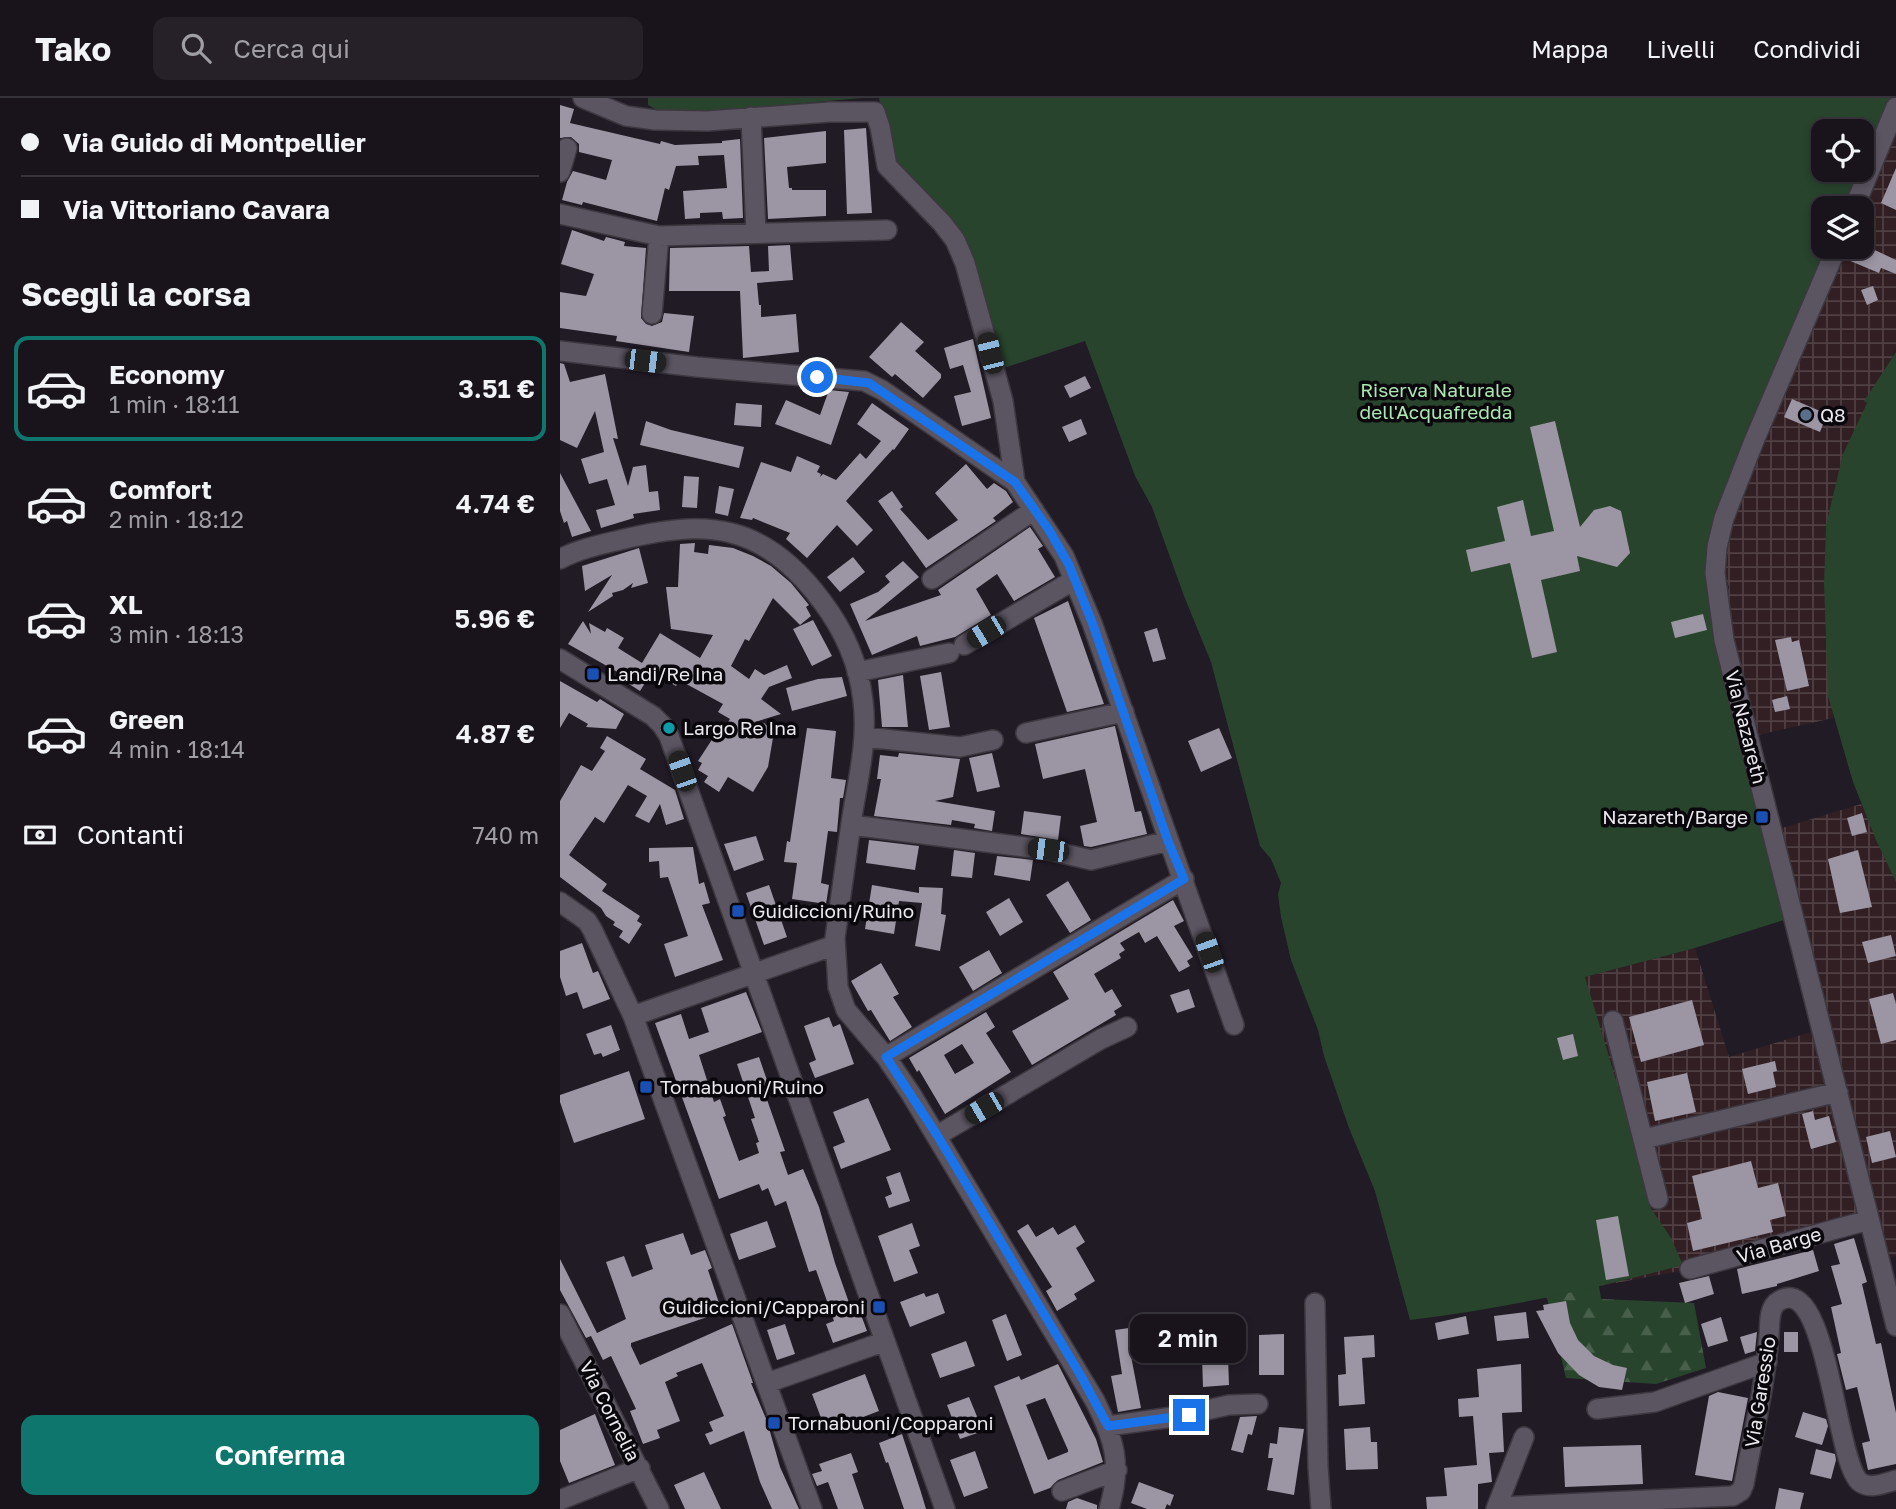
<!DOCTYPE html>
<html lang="it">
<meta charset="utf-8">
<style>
:root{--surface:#19141c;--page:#262129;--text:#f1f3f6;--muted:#9f9ea3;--line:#37333b;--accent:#0f766e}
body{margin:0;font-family:"Golos Text",sans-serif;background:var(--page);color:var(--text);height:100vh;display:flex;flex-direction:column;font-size:26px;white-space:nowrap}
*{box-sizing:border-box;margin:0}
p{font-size:23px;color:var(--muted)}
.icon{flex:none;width:38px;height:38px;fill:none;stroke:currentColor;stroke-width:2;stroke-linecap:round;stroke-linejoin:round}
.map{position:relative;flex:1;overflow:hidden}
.drawer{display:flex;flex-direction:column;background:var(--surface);width:560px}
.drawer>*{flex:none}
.hud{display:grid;align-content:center;height:154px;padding:0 21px;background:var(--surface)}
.tools{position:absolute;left:1251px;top:21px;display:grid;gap:14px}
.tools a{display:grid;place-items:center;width:63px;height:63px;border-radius:14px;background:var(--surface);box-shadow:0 4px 10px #0003,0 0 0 2px var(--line);font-size:35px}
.end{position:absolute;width:32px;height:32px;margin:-16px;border:9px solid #1a73e8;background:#fff;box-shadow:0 0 0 4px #fff}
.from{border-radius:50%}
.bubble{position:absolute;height:49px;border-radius:14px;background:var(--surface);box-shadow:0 4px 10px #0003,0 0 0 2px var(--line);font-size:23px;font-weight:600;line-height:49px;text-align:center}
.car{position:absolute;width:21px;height:42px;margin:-21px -10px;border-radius:9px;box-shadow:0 0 5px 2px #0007;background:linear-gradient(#222 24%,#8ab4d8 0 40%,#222 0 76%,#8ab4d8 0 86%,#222 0)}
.hud b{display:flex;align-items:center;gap:24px;height:66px;font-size:26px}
.hud b+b{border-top:2px solid var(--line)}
.hud i{width:18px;height:18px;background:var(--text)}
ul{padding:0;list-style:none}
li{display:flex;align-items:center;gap:21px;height:105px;margin:0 14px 10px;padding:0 7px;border:4px solid transparent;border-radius:14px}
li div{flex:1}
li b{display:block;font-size:26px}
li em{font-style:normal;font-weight:600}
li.active{border-color:var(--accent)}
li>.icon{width:63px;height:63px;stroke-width:1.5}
h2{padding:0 21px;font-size:32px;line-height:84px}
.pay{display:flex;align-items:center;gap:18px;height:77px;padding:0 21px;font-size:26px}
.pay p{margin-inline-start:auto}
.button{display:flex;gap:14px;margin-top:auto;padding:14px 21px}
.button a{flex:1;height:80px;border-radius:14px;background:var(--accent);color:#fff;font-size:28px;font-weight:600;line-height:80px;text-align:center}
header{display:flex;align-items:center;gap:42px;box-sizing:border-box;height:98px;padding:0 35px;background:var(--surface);border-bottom:2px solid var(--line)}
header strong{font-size:33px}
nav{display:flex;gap:38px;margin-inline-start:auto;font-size:24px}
.search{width:490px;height:63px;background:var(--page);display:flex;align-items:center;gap:18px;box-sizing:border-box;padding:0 24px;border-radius:14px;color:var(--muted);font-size:26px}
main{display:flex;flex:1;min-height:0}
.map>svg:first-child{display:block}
</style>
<header>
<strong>Tako</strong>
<div class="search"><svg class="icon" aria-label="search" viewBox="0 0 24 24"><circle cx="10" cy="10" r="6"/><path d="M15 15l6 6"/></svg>Cerca qui</div>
<nav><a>Mappa</a><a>Livelli</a><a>Condividi</a></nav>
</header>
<main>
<section class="drawer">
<div class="hud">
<b><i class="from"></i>Via Guido di Montpellier</b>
<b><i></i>Via Vittoriano Cavara</b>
</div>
<h2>Scegli la corsa</h2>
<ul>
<li class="active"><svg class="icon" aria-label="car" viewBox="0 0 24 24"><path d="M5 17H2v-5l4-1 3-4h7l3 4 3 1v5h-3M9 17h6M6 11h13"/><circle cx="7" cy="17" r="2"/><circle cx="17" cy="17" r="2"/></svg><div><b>Economy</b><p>1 min · 18:11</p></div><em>3.51 €</em></li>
<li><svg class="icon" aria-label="car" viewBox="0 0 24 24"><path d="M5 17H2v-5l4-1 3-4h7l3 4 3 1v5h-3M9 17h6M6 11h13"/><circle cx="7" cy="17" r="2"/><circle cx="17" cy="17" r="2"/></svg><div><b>Comfort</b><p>2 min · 18:12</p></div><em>4.74 €</em></li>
<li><svg class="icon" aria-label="car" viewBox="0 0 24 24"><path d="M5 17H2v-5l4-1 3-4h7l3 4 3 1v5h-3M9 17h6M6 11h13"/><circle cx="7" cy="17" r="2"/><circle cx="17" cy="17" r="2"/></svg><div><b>XL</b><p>3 min · 18:13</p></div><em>5.96 €</em></li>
<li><svg class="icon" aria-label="car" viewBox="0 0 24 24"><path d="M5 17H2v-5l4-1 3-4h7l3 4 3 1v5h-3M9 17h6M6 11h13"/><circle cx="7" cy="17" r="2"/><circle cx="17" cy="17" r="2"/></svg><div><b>Green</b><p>4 min · 18:14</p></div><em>4.87 €</em></li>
</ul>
<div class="pay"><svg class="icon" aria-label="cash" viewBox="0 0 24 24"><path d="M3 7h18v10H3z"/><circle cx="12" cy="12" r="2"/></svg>Contanti<p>740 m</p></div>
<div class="button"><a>Conferma</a></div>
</section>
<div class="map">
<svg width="1336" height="1411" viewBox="0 0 1336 1411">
<defs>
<pattern id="industrial-grid" width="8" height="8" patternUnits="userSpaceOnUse" patternTransform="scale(1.75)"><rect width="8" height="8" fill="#321f23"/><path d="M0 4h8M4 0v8" fill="none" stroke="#504043"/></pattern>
<pattern id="forest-firs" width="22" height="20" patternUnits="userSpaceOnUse" patternTransform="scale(1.75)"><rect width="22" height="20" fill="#28442c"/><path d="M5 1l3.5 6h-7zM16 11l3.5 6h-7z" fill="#485f4b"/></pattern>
</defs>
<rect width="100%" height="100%" fill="#211b26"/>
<!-- industrial -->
<path fill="url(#industrial-grid)" d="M1336,9V252L1283,356L1265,450L1273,620L1185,640L1161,521L1169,489L1156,458L1276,149H1302V110Z
M1301,706L1336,773V1158L1319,1163L1309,1122L1130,1171L1035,1189L1025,879L1135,850L1169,959L1261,931L1212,733Z"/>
<!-- forest -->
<path fill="url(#forest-firs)" d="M1010,998L1041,1201L1134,1205L1146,1270L1096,1286L1006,1280L987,1200L934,1198Z"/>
<!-- park -->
<path fill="#28442c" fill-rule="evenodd" d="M88,0H302L106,17L88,7Z
M319,0H1335L1287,110H1264V149H1271L1148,477L1150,503L1227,821L1135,850L1025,879L1072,1035L1090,1109L1111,1140L1123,1167C1034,1191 942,1211 850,1222L815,1093L789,1030L764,958L758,932L731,862L721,819L718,796L721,785L711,761L700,748L651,564L624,498L592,409L575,378L525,243L444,270L400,133L332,65ZM1264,33H1302V72H1264Z
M1336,254V784L1316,742L1293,684L1268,598L1264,486L1266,427L1283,356L1307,305L1304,303Z"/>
<!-- building -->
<path fill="#9c95a3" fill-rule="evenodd" d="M0,7L14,11L10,25L100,46L101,43L115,47L162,45V43L180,41L183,120L163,121L162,114L140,115V120L125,121L123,93L167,90L164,57L138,58L139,67L116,68L109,92L105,90L97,123L23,104L22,107L2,102L7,84L13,73L46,82L52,62L19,54V46L11,39L0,40Z
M306,30L312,115L287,116L284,32Z
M266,33V65L227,69L229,90H232V92H266V118L208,121L204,40Z
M1336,70V112L1321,105Z
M12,132L44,143L46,139L54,141L65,144L64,148L86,150L81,220L86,226L92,228L102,224L104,215L134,218L129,254L56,243L57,238L0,230V194L26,198L34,176L1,166Z
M1302,146L1336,162V176L1321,170L1319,175L1288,162L1294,149H1302Z
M230,147L233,182L197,185L199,207H201V219L236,216L239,254L183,260L180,193H109L110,150L189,148L191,174L209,173L208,148Z
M1313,188L1318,202L1307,207L1301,192Z
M341,224L364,244L355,253L381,276V280L363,300L335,276L332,279L309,259Z
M413,241L431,320L402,328L394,298L411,294L403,267L390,271L384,250Z
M0,265L4,266L10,284L45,276L58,341L53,340L68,388L73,369L86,367L89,394L98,393L100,412L73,416L74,420L41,430L36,412L55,407L47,381L29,386L21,361L44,354L35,313L17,350L0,342Z
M525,278L531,290L510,300L504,288Z
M269,292L289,294L271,347L215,326L226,302L260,317Z
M1232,301L1267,316L1260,334L1224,319Z
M176,305L202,307L201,329L174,327Z
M312,305L349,331L334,352L333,351L286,403L313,432L297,448L277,427L247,460L226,441L230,435L193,420L192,422L180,420L201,364L231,374L237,358L260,368L257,374L261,376L260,379L263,376L276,382L300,355L306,361L321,343L297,326Z
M521,321L527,336L509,344L502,329Z
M86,323L111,332L184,349L179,370L80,347Z
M995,323L1020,429L1034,412L1050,408L1061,413L1070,455L1057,469L1017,458L1020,473L981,482L997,554L972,560L950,465L911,474L906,452L945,443L937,409L963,402L971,438L994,433L970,329Z
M406,366L427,391L434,385L446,393L453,404L433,420L436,423L366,470L318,403L332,393L343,409L340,411L368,442L398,422L375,395Z
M0,375L31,433L12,439L7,423L4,425L0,413Z
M124,378L139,379L137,410L122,409Z
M159,388L174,391L168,418L155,415Z
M470,429L483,448L478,451L495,479L454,503L437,476L416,491L431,517L395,539L360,548L357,538L312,557L290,506L318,494L330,484L325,478L343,463L359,479L305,523L381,497L378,492Z
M135,445L134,454L148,456L149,447L173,450L193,458L211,468L231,485L249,507L246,509L251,518L240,527L213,500L189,543L185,541L171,568L189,581L195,571L204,577L227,567L232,580L209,589L201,601L221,616L195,624L204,625L214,634L208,669L193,694L168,679L159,694L144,684L148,678L138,672L142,665L138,663L153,640L157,642L170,621L158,614L163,606L119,582L116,588L92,574L80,593L58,579L61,576L8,546L23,523L31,536L29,525L45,534L47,530L64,540L58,550L82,565L100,535L140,560L153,537L111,531L106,489H118L120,446Z
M79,450L88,485L71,490L73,485L63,492L52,495L53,498L28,514L52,477L25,493L22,468Z
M293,459L305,474L280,494L267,479Z
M508,503L544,606L507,614L474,520Z
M1143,516L1147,532L1115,540L1111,524Z
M253,522L272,558L252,568L233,531Z
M597,530L606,561L593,564L584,534Z
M1231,539L1232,544L1239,542L1249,588L1227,593L1215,542Z
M381,574L390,629L369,632L360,578Z
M343,577L348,629H322L318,582Z
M282,579L287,598L232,613L226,590L258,581Z
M0,583L37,604L40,601L64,616L56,631L26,629L28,626L9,615L0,630Z
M1227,598L1230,611L1215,614L1212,602Z
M555,628L575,714L581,713L587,736L531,749L524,748L520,728L537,724L525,671L483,681L475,646Z
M247,630L276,633L271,680L286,682L283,700H280L277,734L268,733L261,785L269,787L266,806L232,801L237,765L224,764L227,743L230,744Z
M659,630L672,660L641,674L628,643Z
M47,638L86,661L80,671L115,692L124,721L106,727L100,706L89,725L75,718L87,698L68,687L44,725L35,719L9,757L47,786L42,793L80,818L77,823L82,826L69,846L59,839L63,833L53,827L55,824L46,818L41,810L0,779V703L21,667L32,673L45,653L40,650Z
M339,655L400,661L393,699L375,703L435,713L432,733L414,730L415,726L392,722L391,727L314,718L321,681H317L320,657L338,659Z
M432,655L440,689L417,694L409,660Z
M464,713L501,718L498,742L461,736Z
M1302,715L1307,734L1292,738L1287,720Z
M196,738L204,762L174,773L164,746Z
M309,742L359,748L355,772L306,765Z
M133,749L139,786L144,784L150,805L142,807L163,862L115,879L104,846L128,838L108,779L100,780L99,763L89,764V750Z
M394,752L415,755L412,780L391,778Z
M1298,752L1312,809L1280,815L1268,761Z
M437,758L473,762L470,783L434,777Z
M508,783L531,822L510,835L486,797Z
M209,787L227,839L204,847L186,795Z
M312,787L359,795V789L383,790L381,816L386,817L380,853L355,848L362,805L339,803L334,836L305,831Z
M449,800L463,824L440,838L426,814Z
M613,802L624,823L614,828L633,859L627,863L630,868L619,874L597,838L585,845L579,834L560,845L565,852L559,856L561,860L534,876L545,895L552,891L562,908L554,913L556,917L472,967L452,933L509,901L493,874Z
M1331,837L1336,858L1308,865L1302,844Z
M22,845L33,875L38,873L50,901L23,911L17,894L6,898L0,879V853Z
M429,852L442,875L413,893L399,869Z
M321,865L339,896L333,899L352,929L330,943L311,912L308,913L291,883Z
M629,891L635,909L617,915L610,897Z
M186,894L202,934L139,957L154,1004L160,1001L166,1018L163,1019L179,1063L199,1055L196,1045L199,1044L191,1021L195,1020L177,966L199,959L211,994L205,996L225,1053L220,1054L228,1077L243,1071L259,1109L275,1165L293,1216L300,1214L307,1233L273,1245L266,1226L274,1223L256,1172L249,1174L226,1103L215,1108L208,1090L202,1093L199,1086L159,1101L95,925L121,916L129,941L149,934L141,910Z
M1333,895L1336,906V942L1321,946L1309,901Z
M1132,902L1144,947L1081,964L1069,919Z
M426,914L435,929L426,935L451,974L385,1016L359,972L357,974L349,960ZM402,946L414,965L395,976L384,957Z
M269,919L273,929L280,926L294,966L255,980L249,965L256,962L244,928Z
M51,927L60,952L43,959L41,955L34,957L26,936Z
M1013,936L1018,958L1003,962L997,940Z
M1215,963L1217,973L1213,974L1216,989L1188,996L1182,971Z
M69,973L85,1021L14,1045L0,1004V997Z
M1127,975L1136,1014L1095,1023L1087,984Z
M308,1000L331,1052L281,1071L273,1049L285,1044L273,1014Z
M1253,1013L1255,1022L1269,1018L1276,1044L1251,1051L1242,1016Z
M1330,1033L1336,1059L1312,1065L1306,1039Z
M1191,1063L1198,1090L1218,1085L1226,1118L1210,1122L1213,1134L1133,1153L1127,1125L1142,1121L1132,1078Z
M340,1074L350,1103L329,1110L325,1099L332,1096L326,1079Z
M1058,1118L1069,1178L1046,1182L1036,1122Z
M207,1123L216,1149L179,1162L170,1136Z
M352,1125L360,1148L349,1152L358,1175L334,1184L318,1138Z
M468,1126L476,1139L493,1129L498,1137L515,1127L525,1144L516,1150L535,1183L514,1196L517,1201L497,1213L486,1193L492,1189L457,1133Z
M123,1135L131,1157L145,1152L152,1170L148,1172L162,1214L71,1245V1248L80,1267L172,1226L193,1285H191L207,1323L220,1369L239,1411H212L200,1384L184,1333L150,1347L145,1336L153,1333L149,1324L164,1318L142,1265L116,1275L118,1278L105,1284L120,1323L97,1332L100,1340L83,1346L70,1313L76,1311L51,1258L43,1262L31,1238L26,1240L0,1192V1161L37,1235L66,1221L46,1164L64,1158L72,1179L93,1171L85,1147Z
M1294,1140L1307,1184L1302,1186L1316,1246L1321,1245L1336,1315V1366L1308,1372L1302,1345L1310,1343L1297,1289L1286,1292L1277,1256L1281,1255L1271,1209L1282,1206L1271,1168L1280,1166L1274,1146Z
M1253,1152L1259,1173L1217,1186V1188L1182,1196L1177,1171Z
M1149,1178L1154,1196L1125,1205L1119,1185Z
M364,1195L366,1199L378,1195L385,1215L350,1229L340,1204Z
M1006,1203L1010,1225L1018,1242L1034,1258L1053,1267L1067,1270L1062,1292L1039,1289L1019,1277L998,1255L976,1213L984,1212L983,1207Z
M966,1214L969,1240L937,1243L934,1218Z
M446,1216L462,1257L447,1263L432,1222Z
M906,1218L909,1236L878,1242L875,1225Z
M1161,1219L1168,1243L1148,1249L1141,1226Z
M225,1226L235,1256L217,1262L207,1232Z
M576,1229L580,1256L571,1258L581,1310L558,1314L551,1278L562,1276L555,1232Z
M1197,1234L1195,1253L1185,1256L1180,1239Z
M1224,1234H1238V1254H1224Z
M724,1236V1277H699V1237Z
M814,1237L815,1259L802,1260L805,1306L779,1308L778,1277L786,1276L784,1239Z
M406,1243L415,1268L380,1280L371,1256Z
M668,1258L669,1287L643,1289L642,1259Z
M498,1266L536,1341L543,1364L498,1382L490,1390L474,1396L434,1288L459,1278L461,1282ZM485,1300L508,1352V1354L488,1362L466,1307Z
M961,1266L962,1314L942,1315L944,1354L929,1355L932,1384L918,1386V1411H867L866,1399L887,1398L884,1370L917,1367L913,1318L899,1319L898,1301L919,1299L917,1271Z
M305,1276L319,1313L266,1333L252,1296Z
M1158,1294L1188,1300L1172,1383L1135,1377L1149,1298Z
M409,1299L423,1333L400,1341L387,1307Z
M1243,1314L1266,1321L1268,1328L1262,1347L1235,1339Z
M35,1316L55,1367L9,1385L0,1363V1332Z
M697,1318L692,1337L688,1336L683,1355L671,1352L680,1319Z
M719,1329L744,1331L734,1397L707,1392L713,1360H708L710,1345L717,1346Z
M810,1329L811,1344H817L818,1371L786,1372L784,1331Z
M342,1336L360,1391L366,1411H344L328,1364L326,1365L319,1345Z
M1081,1347L1083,1386L1005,1389L1003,1349Z
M1256,1351L1275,1356L1276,1362L1271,1381L1250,1376Z
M415,1353L428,1390L404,1399L390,1362Z
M291,1355L298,1374L292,1376L304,1411H278L268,1384L257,1388L252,1376L262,1373L259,1366Z
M144,1374L161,1411H125L114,1387Z
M579,1384L614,1397L610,1408L607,1406L605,1411H587L571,1405Z
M1219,1390L1244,1395L1240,1411H1215Z
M517,1400L537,1407V1411H506L508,1404Z"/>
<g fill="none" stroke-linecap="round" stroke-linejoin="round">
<!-- minor casing -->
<g stroke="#3d3840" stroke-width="22">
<path id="minor" d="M23,0L66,18L95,22L147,23L270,14H315L320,29L327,68L382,125L395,142L405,165L443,303L455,384
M191,19L196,135
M0,74L7,50
M1294,110L1336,9
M0,116L99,138L327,132
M1277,149L1194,343L1164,420L1157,449L1155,475L1164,542L1336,1228
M92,216L99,138
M0,253L137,269L304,283L322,292L455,384L504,458L532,525L674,927
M0,461C19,451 39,447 60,442C148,420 204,426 261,502C284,532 299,566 303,603C308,642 298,681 292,719C286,759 281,799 275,840L278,889L286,912L326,959L351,996L535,1303C555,1343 562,1367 549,1411
M372,481L474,412
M404,547L514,482
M0,561L93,618L102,627L109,638L385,1411
M297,574L389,555
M466,635L564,614
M304,639L400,649L433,642
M291,727L488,752L531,762L608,743
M0,804L27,823L32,831L73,918L252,1411
M73,918L275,847
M1053,923L1098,1101
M326,959L624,781
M378,1037L541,941L567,929
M1084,1041L1278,994
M1130,1171L1309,1122
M755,1205L758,1369L761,1411
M0,1216L99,1411
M207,1285L323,1244
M1037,1311L1095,1304L1207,1264
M548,1328L620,1318L669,1307L698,1306
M502,1393L557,1372
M0,1402L80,1370
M937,1409L1173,1398L1181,1393L1184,1386C1193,1337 1205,1288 1209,1238C1210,1227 1208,1209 1219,1203C1268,1173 1275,1365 1300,1384C1310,1392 1325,1385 1336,1382
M936,1411L964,1339"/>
</g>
<!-- minor -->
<use href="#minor" stroke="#5b5461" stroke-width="19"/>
</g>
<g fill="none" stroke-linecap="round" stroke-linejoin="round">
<!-- route -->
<path stroke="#1a73e8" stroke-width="9" d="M257,279L309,285L455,384L489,432L509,467L532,524L608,743L624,781L326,959L377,1037L521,1278L548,1328L629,1317"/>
</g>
<!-- markers -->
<circle fill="#5c6f8a" stroke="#09070b" stroke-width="2.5" cx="1246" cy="317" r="7"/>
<g fill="#1a4fb4" stroke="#09070b" stroke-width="2.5">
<rect x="26" y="569" width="14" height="14" rx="3.5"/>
<rect x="1195" y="712" width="14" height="14" rx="3.5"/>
<rect x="171" y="806" width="14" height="14" rx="3.5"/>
<rect x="79" y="982" width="14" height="14" rx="3.5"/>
<rect x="312" y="1202" width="14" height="14" rx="3.5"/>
<rect x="207" y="1318" width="14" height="14" rx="3.5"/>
</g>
<circle fill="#0f9aa8" stroke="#09070b" stroke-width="2.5" cx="109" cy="630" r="7"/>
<g text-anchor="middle" stroke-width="7" stroke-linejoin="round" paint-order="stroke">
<!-- park labels -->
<g font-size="19" fill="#ace6b2" stroke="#09070b">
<text x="876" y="299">Riserva Naturale<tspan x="876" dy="22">dell'Acquafredda</tspan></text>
</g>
<!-- poi labels -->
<g font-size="19" fill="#ede9f0" stroke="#09070b" text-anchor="start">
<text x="1260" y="324">Q8</text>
<text x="47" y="583">Landi/Re Ina</text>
<text x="123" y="637">Largo Re Ina</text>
<text x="1188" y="726" text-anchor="end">Nazareth/Barge</text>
<text x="192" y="820">Guidiccioni/Ruino</text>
<text x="100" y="996">Tornabuoni/Ruino</text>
<text x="305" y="1216" text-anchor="end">Guidiccioni/Capparoni</text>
<text x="228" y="1332">Tornabuoni/Copparoni</text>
</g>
<!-- street labels -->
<g font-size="19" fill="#ede9f0" stroke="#09070b">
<text transform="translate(1186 629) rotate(76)" y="7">Via Nazareth</text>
<text transform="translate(1219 1147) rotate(-16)" y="7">Via Barge</text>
<text transform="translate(1200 1294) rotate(-81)" y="7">Via Garessio</text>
<text transform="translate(50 1313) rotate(63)" y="7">Via Cornelia</text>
</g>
</g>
</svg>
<div class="tools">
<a><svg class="icon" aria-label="locate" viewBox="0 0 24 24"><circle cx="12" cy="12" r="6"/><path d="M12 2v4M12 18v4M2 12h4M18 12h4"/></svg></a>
<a><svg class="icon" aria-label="layers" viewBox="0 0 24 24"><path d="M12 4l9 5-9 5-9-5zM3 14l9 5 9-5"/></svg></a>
</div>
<i class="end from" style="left:257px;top:279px"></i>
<i class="end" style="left:629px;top:1317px"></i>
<div class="bubble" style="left:570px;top:1216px;width:116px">2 min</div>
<i class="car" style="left:430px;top:255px;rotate:346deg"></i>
<i class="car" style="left:85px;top:263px;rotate:97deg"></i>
<i class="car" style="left:426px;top:534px;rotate:239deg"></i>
<i class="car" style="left:122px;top:673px;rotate:341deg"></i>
<i class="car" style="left:488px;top:752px;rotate:277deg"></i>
<i class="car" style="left:649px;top:854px;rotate:341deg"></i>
<i class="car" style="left:424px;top:1010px;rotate:240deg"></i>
</div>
</main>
